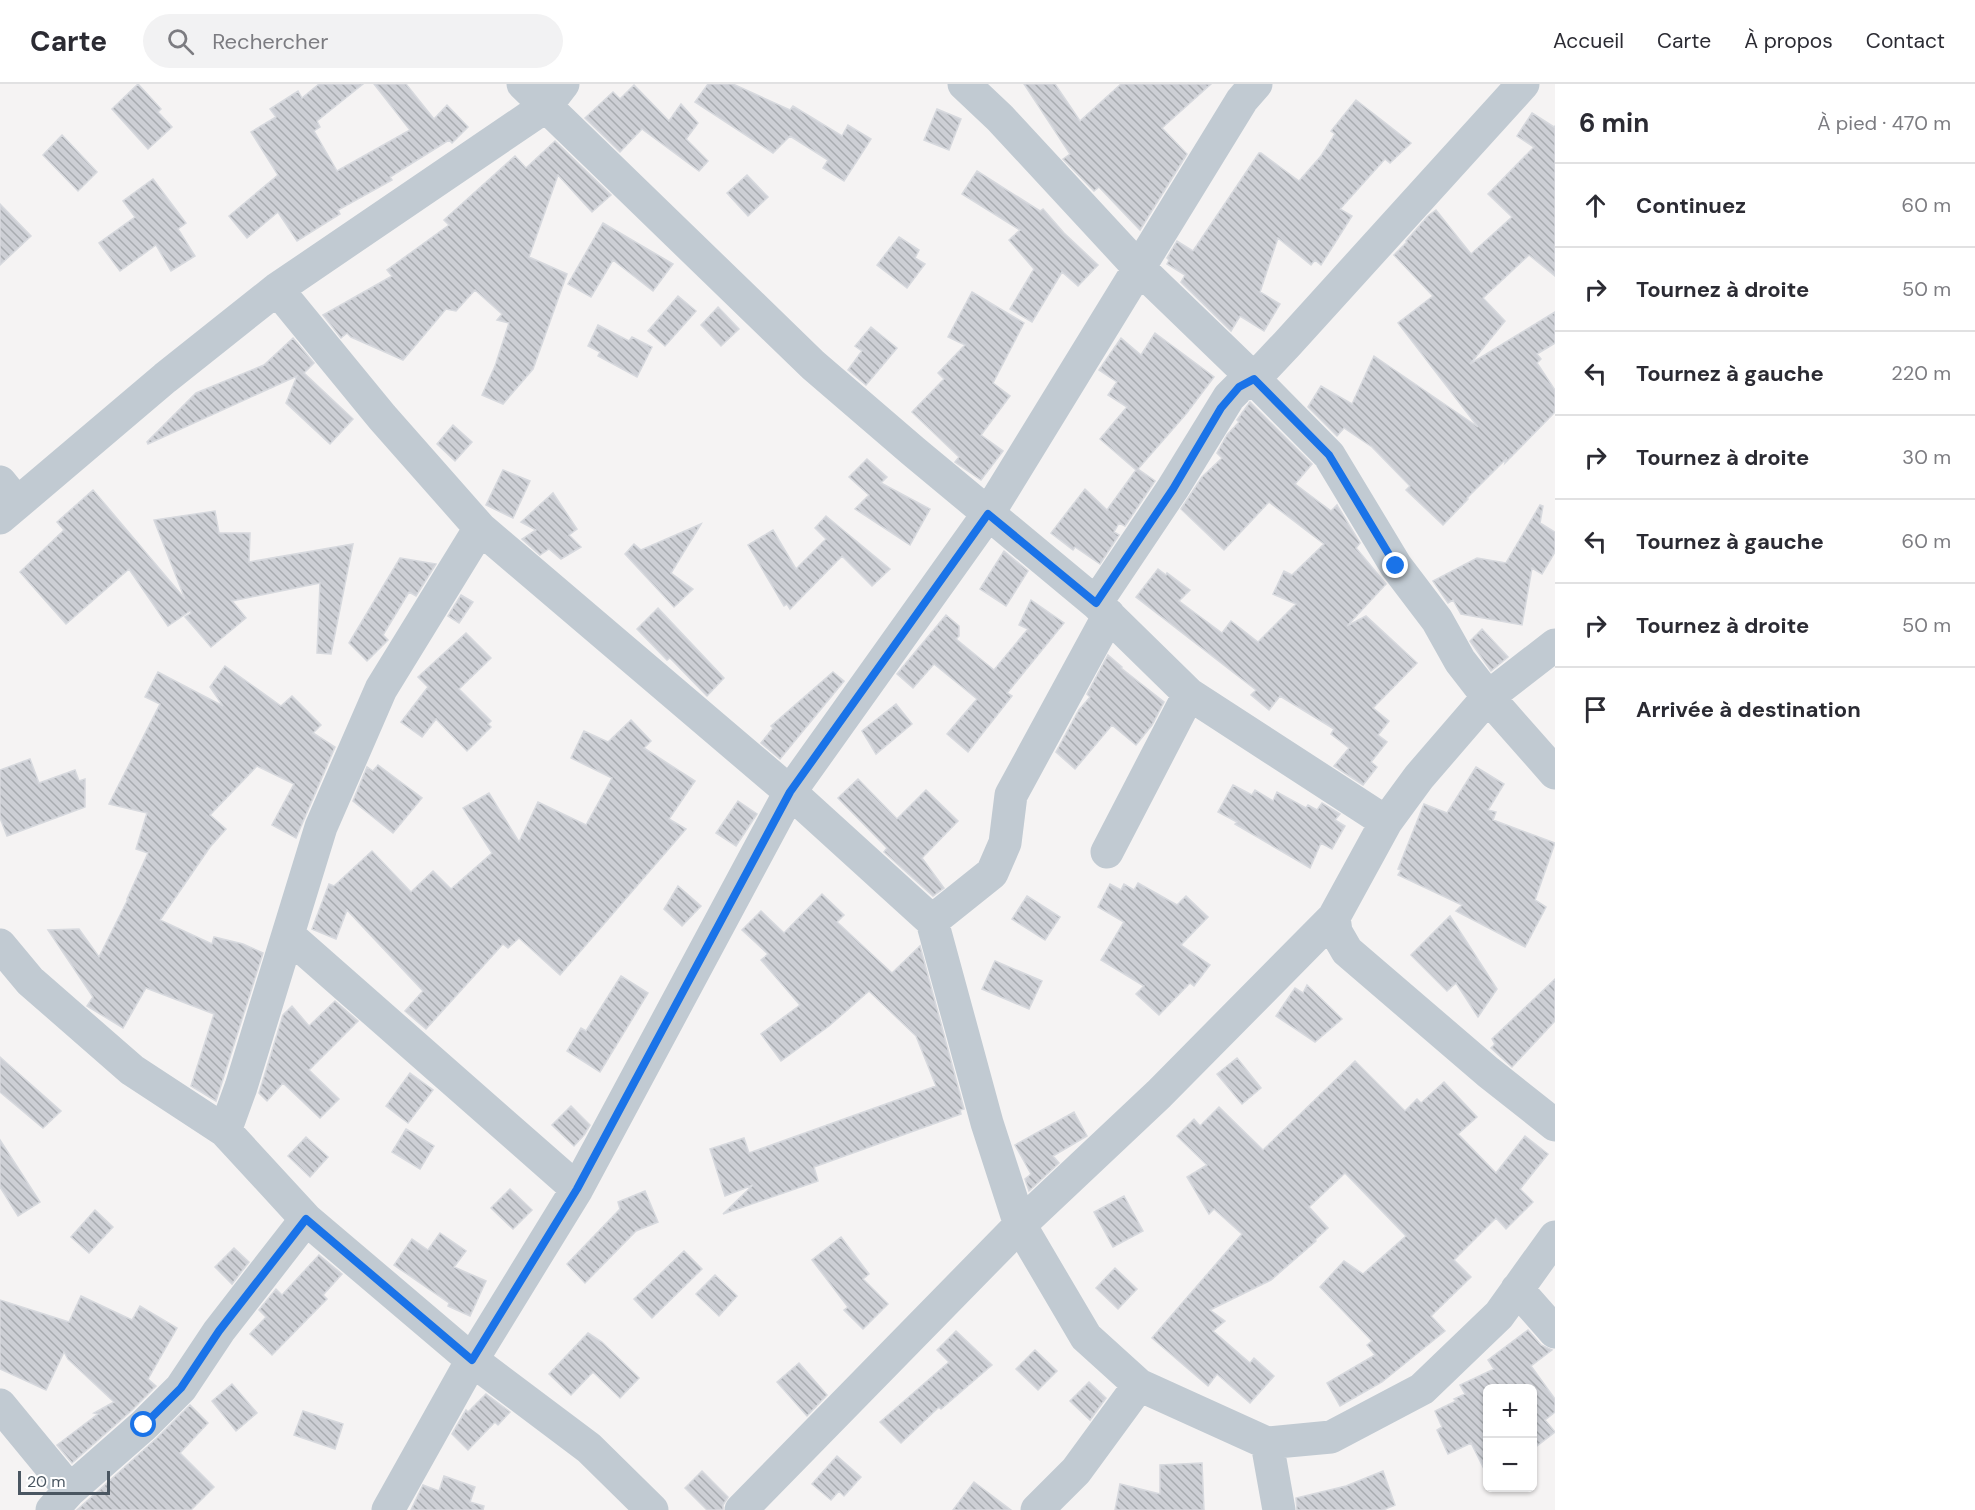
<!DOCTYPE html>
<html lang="fr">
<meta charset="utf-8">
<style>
body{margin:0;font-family:"DM Sans",sans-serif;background:#f2f2f3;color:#2b2b33}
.controls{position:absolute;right:18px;bottom:18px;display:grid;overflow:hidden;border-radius:9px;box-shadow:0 2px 4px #0004}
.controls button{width:54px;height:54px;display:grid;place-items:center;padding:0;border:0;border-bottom:2px solid #e1e1e2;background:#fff;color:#2b2b33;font:30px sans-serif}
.scale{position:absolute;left:18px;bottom:15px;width:92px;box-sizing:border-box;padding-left:6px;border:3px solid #4a5661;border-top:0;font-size:16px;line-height:21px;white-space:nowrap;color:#4a5661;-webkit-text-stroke:4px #fff;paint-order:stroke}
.stop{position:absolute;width:18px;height:18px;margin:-14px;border:4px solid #1a73e8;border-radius:50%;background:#fff}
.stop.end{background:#1a73e8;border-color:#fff;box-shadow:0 2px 6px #0008}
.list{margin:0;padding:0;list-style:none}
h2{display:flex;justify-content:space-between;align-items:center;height:78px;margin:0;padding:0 24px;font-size:26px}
h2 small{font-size:20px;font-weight:400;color:#7c7c81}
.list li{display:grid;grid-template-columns:39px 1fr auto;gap:18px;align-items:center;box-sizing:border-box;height:84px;padding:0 24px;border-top:2px solid #e1e1e2}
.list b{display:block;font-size:22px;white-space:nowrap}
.list em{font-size:20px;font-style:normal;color:#7c7c81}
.icon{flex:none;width:33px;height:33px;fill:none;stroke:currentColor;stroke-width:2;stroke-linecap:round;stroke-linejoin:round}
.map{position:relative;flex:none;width:1555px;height:1426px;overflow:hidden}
header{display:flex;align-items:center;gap:36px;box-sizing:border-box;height:84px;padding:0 30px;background:#fff;border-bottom:2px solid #e1e1e2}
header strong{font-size:28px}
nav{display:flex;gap:33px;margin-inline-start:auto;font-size:21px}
.search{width:420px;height:54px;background:#f2f2f3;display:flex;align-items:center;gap:15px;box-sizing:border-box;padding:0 21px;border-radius:33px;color:#7c7c81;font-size:22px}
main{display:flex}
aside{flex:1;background:#fff}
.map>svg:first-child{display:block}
</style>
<header>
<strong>Carte</strong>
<div class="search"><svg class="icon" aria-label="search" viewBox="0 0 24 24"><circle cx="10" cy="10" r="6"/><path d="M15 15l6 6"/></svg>Rechercher</div>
<nav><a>Accueil</a><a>Carte</a><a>À propos</a><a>Contact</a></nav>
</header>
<main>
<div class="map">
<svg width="1555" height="1426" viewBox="0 0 1555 1426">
<defs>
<pattern id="building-back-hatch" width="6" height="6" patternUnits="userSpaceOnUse" patternTransform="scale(1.5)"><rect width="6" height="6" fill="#cdcfd5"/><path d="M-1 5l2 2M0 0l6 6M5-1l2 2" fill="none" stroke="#a8abb0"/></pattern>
</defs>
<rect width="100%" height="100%" fill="#f5f3f3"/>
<path fill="url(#building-back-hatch)" stroke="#d7d9de" stroke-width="1.5" d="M 138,0 L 161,25 L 158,28 L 172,43 L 148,65 L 112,25 Z
M 319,0 L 363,0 L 317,37 L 320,43 L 314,47 L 337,87 L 410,46 L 374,0 L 406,0 L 434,35 L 447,21 L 468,43 L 452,59 L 449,56 L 390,93 L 392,96 L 338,126 L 340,130 L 297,157 L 278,128 L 247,154 L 229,132 L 278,91 L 251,48 L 276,33 L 270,25 L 298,7 L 302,14 Z
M 708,0 L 733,0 L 790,26 L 793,22 L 842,52 L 848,41 L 871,55 L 844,97 L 823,84 L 828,76 L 790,52 L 773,69 L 695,18 Z
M 1024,0 L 1055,0 L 1080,37 L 1121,0 L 1211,0 L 1162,44 L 1187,70 L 1140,146 L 1099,103 L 1094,107 L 1063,75 L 1070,70 Z
M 634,1 L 669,37 L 681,20 L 698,39 L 686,55 L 708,77 L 699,87 L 642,45 L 620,68 L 585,34 L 613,8 L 620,15 Z
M 1356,16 L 1411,59 L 1390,79 L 1385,75 L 1340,125 L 1352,132 L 1321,181 L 1315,176 L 1311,181 L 1278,154 L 1260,208 L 1280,220 L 1264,247 L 1240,232 L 1231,247 L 1181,198 L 1185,191 L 1167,180 L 1169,176 L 1167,174 L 1177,157 L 1193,167 L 1259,69 L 1261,69 L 1299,97 L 1321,72 L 1335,50 L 1331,47 Z
M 937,25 L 961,35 L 949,66 L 924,56 Z
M 1532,29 L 1554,43 L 1555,42 L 1555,192 L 1529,171 L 1483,214 L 1505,237 L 1470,280 L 1555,228 L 1555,259 L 1537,270 L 1541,275 L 1537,279 L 1555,306 L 1555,328 L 1505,379 L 1506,375 L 1467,414 L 1468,415 L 1443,441 L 1406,406 L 1410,402 L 1372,363 L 1344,344 L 1337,352 L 1308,323 L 1321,302 L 1352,320 L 1374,272 L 1478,343 L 1398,239 L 1433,212 L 1394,171 L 1407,158 L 1406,157 L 1428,132 L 1436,126 L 1471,170 L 1512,133 L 1488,110 L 1534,63 L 1517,52 Z
M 62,51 L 97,88 L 78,107 L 43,71 Z
M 555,57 L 611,111 L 592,128 L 558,91 L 529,173 L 567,190 L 533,285 L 503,320 L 482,311 L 495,282 L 509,239 L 497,236 L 502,230 L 475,206 L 456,227 L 446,225 L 403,276 L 351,253 L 347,249 L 341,254 L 323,231 L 392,192 L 387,186 L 449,141 L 444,136 L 515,72 L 526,84 Z
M 977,87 L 1040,127 L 1043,125 L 1064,149 L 1098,181 L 1078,202 L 1062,188 L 1032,238 L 1010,225 L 1034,185 L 1009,156 L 1020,146 L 962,110 Z
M 747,91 L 768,113 L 748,132 L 727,109 Z
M 153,95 L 186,139 L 178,145 L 195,172 L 171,187 L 156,161 L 120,187 L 99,159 L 135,133 L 123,117 Z
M 0,120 L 31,152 L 0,181 Z
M 603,139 L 673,180 L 653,207 L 613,176 L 591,213 L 568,200 Z
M 899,153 L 919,166 L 915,174 L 925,180 L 907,204 L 877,181 Z
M 972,208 L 1024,239 L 993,299 L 1010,312 L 981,351 L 1003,367 L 981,396 L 955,378 L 959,373 L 912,328 L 944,295 L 938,289 L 965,261 L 948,253 Z
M 678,212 L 696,227 L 665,262 L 648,247 Z
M 718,223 L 739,245 L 721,262 L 701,241 Z
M 598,241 L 629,257 L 632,253 L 652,263 L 637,293 L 598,272 L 600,268 L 588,262 Z
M 871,243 L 897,264 L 866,301 L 848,286 L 862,267 L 855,262 Z
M 1155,249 L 1214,293 L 1186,330 L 1138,385 L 1155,397 L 1125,442 L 1119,439 L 1114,448 L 1119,451 L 1100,480 L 1075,463 L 1073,466 L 1051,449 L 1085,405 L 1107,426 L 1136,386 L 1100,355 L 1127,323 L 1108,311 L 1117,298 L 1099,286 L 1121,254 L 1141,271 Z
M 293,254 L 314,279 L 304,289 L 353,335 L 330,360 L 286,319 L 297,292 L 148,360 L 147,358 L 196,309 L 264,281 Z
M 1250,318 L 1312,380 L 1295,400 L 1331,427 L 1337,421 L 1360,459 L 1356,464 L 1386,500 L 1347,542 L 1366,532 L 1417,579 L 1373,624 L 1389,637 L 1378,651 L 1387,658 L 1371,678 L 1377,683 L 1363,701 L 1334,682 L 1349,664 L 1331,650 L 1334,645 L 1280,612 L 1269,626 L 1251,611 L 1256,606 L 1136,513 L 1158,485 L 1166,491 L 1167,489 L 1190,506 L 1179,517 L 1222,549 L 1231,537 L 1258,558 L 1296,520 L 1273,510 L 1284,487 L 1292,491 L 1324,460 L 1269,418 L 1224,466 L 1181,425 L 1202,393 L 1222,374 L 1217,369 L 1227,351 L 1239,338 L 1237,336 Z
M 453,341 L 472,358 L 455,377 L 437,360 Z
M 867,375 L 887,393 L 881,399 L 930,425 L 910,461 L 855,425 L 869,411 L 849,393 Z
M 503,386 L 530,397 L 513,434 L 486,421 Z
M 93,406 L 185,515 L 154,436 L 215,427 L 219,449 L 250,449 L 249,478 L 353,460 L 331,570 L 317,569 L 320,499 L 232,517 L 246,534 L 211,563 L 185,533 L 191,529 L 190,527 L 168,542 L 129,485 L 66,540 L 20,488 L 64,446 L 57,438 Z
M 553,409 L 577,445 L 569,451 L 581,463 L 561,475 L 549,465 L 540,471 L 522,455 L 536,446 L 521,438 Z
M 1540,421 L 1543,422 L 1540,439 L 1555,448 L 1555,468 L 1542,490 L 1532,484 L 1522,541 L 1461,530 L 1453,516 L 1448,519 L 1433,497 L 1477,474 L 1506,479 Z
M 826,432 L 890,485 L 872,502 L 842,472 L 790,525 L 787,520 L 784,522 L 748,461 L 773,446 L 796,485 L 826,455 L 815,444 Z
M 701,440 L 671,489 L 693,505 L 674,523 L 625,470 L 634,460 L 641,466 Z
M 1004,467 L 1028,487 L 1006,522 L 980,505 Z
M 400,474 L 436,480 L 416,512 L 409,508 L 383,551 L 388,556 L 367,577 L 349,559 Z
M 461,511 L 473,518 L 459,539 L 448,532 Z
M 1031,516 L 1064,539 L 1007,609 L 1012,612 L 968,668 L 947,650 L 977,615 L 934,580 L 913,604 L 897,590 L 946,531 L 959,542 L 959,552 L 956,555 L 994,586 L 1028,545 L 1019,541 Z
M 658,524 L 724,594 L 707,612 L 670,574 L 667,576 L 637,545 Z
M 1482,545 L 1508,573 L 1491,587 L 1470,557 Z
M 466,549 L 491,574 L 459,605 L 491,637 L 488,640 L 491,643 L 467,667 L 436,635 L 422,653 L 401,638 L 428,603 L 418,593 Z
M 1108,571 L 1122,583 L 1121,584 L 1164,618 L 1152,641 L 1136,661 L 1112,641 L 1075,685 L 1056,668 L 1079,626 L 1090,613 L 1087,610 Z
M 225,582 L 281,622 L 292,612 L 321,641 L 313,649 L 335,663 L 296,754 L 272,741 L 294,700 L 257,682 L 210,731 L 226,745 L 210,763 L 160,836 L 212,860 L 214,853 L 243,860 L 263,869 L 216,1017 L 191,1002 L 214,930 L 146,904 L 123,944 L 87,922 L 93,913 L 48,846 L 79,845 L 99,873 L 128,815 L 127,815 L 148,769 L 136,765 L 147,729 L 109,720 L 160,620 L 145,613 L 158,588 L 223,622 L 210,603 Z
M 833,588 L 844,597 L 780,675 L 761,659 L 773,644 L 771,642 Z
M 896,620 L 912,640 L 876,670 L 862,647 Z
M 631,636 L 651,657 L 644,664 L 695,697 L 669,735 L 686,745 L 560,891 L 519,854 L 508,864 L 503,860 L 426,945 L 405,927 L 423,907 L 347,826 L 336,855 L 312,845 L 329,800 L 334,802 L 372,767 L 411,808 L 433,787 L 451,805 L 492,769 L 463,724 L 489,709 L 519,758 L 538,718 L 586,741 L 612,694 L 571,674 L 584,647 L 608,658 Z
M 30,675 L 39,699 L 75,686 L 79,697 L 85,695 L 85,723 L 7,752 L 0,734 L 0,686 Z
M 378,681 L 422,714 L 393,749 L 353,717 L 367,683 L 373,687 Z
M 1476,683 L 1504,700 L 1488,726 L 1496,728 L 1493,736 L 1555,759 L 1535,816 L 1546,823 L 1525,863 L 1456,827 L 1462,821 L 1398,791 L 1401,786 L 1398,785 L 1424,720 L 1447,729 Z
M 858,695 L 897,735 L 926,706 L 958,737 L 922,774 L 944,804 L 933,812 L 884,768 L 887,764 L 838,714 Z
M 1233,701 L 1252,711 L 1255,706 L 1273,717 L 1277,708 L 1306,724 L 1308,721 L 1317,726 L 1322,719 L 1340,730 L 1335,736 L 1345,742 L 1332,765 L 1321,759 L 1310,784 L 1235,740 L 1237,738 L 1218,728 Z
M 738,717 L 757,730 L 736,762 L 716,749 Z
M 1138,799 L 1177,821 L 1186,812 L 1208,833 L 1181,861 L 1210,881 L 1194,902 L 1190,899 L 1159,931 L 1136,910 L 1144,902 L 1101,876 L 1124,838 L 1098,823 L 1110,800 L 1121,806 L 1124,800 L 1134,806 Z
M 678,802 L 701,822 L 682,842 L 664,825 Z
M 822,810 L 844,831 L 837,838 L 892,889 L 920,862 L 964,1025 L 960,1026 L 961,1030 L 814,1083 L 818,1097 L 723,1130 L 753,1101 L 725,1112 L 710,1065 L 744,1054 L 749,1069 L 936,1002 L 916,952 L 869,907 L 829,942 L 781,977 L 761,950 L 800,921 L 761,876 L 768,870 L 742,846 L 761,827 L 784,849 Z
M 1027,812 L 1060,833 L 1045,856 L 1012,835 Z
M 1450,832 L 1497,905 L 1478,933 L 1456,899 L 1447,907 L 1411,871 Z
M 995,877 L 1042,897 L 1029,925 L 982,905 Z
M 621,892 L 648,909 L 600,988 L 567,967 L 581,944 L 586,947 Z
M 1555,895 L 1555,937 L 1512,983 L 1491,964 L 1495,960 L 1492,955 Z
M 1307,901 L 1342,935 L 1315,958 L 1276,932 L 1295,904 L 1303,909 Z
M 335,917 L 358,937 L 309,986 L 339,1015 L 320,1034 L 283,999 L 267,1017 L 259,1009 L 283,931 L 292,922 L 309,942 Z
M 0,973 L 61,1027 L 43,1044 L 0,1008 Z
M 1237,974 L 1261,1004 L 1242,1020 L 1217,990 Z
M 1355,977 L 1405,1027 L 1417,1015 L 1421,1019 L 1444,998 L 1477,1033 L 1458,1050 L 1496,1089 L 1525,1052 L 1548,1070 L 1520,1105 L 1533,1118 L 1506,1145 L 1496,1134 L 1454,1176 L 1471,1193 L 1431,1232 L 1445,1247 L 1382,1298 L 1340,1322 L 1327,1299 L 1375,1271 L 1367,1261 L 1372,1257 L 1320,1203 L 1344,1177 L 1363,1190 L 1406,1152 L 1345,1089 L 1309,1123 L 1328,1144 L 1315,1156 L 1316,1157 L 1271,1196 L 1210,1226 L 1225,1237 L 1213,1247 L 1250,1279 L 1254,1274 L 1274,1292 L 1250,1319 L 1217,1290 L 1208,1302 L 1152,1254 L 1242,1150 L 1214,1125 L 1209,1130 L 1187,1093 L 1207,1081 L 1177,1052 L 1194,1035 L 1200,1042 L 1219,1023 L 1263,1066 Z
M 410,989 L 433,1006 L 408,1039 L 386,1022 Z
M 571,1022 L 590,1041 L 584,1051 L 574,1062 L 552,1041 Z
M 1074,1028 L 1087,1052 L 1053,1072 L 1059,1079 L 1029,1107 L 1025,1095 L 1031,1090 L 1015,1061 Z
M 406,1045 L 434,1062 L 420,1085 L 392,1068 Z
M 306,1053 L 328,1073 L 310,1093 L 288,1072 Z
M 0,1056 L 40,1118 L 18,1132 L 0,1103 Z
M 510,1105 L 532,1126 L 513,1145 L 491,1124 Z
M 645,1107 L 658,1138 L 636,1147 L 585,1199 L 567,1180 L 620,1125 L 618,1118 Z
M 1124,1112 L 1143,1147 L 1113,1163 L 1094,1128 Z
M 95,1126 L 113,1143 L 89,1169 L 71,1153 Z
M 440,1149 L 466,1167 L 454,1183 L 486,1197 L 470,1232 L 448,1222 L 449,1219 L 394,1181 L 412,1155 L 428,1166 Z
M 841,1153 L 869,1190 L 863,1195 L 888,1220 L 863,1245 L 844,1226 L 848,1223 L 812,1176 Z
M 234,1164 L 249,1178 L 232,1200 L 215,1183 Z
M 684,1167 L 702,1185 L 652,1234 L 634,1215 Z
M 319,1171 L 342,1190 L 323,1211 L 327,1215 L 272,1271 L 250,1250 L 266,1233 L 259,1226 L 276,1205 L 282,1211 Z
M 1115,1184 L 1137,1205 L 1118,1225 L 1096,1204 Z
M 715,1191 L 737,1212 L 719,1232 L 696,1210 Z
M 81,1212 L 132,1236 L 140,1222 L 177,1244 L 148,1295 L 156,1302 L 131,1327 L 72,1379 L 57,1361 L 98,1330 L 94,1329 L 114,1318 L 68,1275 L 64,1268 L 46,1306 L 0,1285 L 0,1216 L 69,1238 Z
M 1528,1246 L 1541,1261 L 1552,1266 L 1531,1282 L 1555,1315 L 1555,1328 L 1545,1336 L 1555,1348 L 1533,1365 L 1533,1305 L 1488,1305 L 1488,1393 L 1471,1359 L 1448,1370 L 1437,1346 L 1442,1343 L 1435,1327 L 1456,1317 L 1454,1315 L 1465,1310 L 1460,1301 L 1494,1285 L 1488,1276 Z
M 956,1247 L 992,1281 L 941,1325 L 939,1323 L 901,1359 L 880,1338 L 949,1278 L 937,1266 Z
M 588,1249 L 602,1258 L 639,1294 L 620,1314 L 593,1288 L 571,1311 L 549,1290 Z
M 1035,1266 L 1057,1287 L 1038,1306 L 1016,1285 Z
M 799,1279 L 827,1311 L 807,1332 L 777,1298 Z
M 1089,1298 L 1106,1314 L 1090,1336 L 1070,1317 Z
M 232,1300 L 257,1329 L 236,1347 L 212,1317 Z
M 486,1310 L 510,1328 L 498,1341 L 495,1338 L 468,1366 L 452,1350 L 466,1326 L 468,1328 Z
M 190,1321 L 208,1339 L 180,1369 L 214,1403 L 191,1426 L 77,1426 L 156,1355 Z
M 303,1327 L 343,1340 L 335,1365 L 294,1351 Z
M 837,1372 L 861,1393 L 844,1412 L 839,1407 L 831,1416 L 812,1400 Z
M 1202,1379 L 1204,1426 L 1115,1426 L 1120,1400 L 1160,1410 L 1160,1381 Z
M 702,1387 L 728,1413 L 723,1421 L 723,1426 L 707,1426 L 685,1404 Z
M 1383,1387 L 1395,1421 L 1383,1426 L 1297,1426 L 1296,1414 L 1346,1402 Z
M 444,1392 L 475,1403 L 470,1418 L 484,1422 L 483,1426 L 411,1426 L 423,1401 L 439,1407 Z
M 974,1398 L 1011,1426 L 953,1426 Z"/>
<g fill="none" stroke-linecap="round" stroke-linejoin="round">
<path stroke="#c1cad2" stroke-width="33" d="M 523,0 L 813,281 L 913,367 L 1096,519 L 1189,610 L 1386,738
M 964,0 L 1000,34 L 1138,183 L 1254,295 L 1329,371 L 1396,482 L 1437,536 L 1460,577 L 1488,613 L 1555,689
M 277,205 L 382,333 L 480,444 L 790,708 L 932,837 L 987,1039 L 1020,1141 L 1086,1253 L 1139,1301 L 1267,1359 L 1331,1353 L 1422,1305 L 1499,1231 L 1555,1153
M 0,398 L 17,419
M 0,434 L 165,294 L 277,205 L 546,22 L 563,0
M 1096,519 L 1173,404 L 1229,313 L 1239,303 L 1254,295 L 1287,260 L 1523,0
M 1107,768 L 1189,610
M 1334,833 L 1336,848 L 1347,867 L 1488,988 L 1555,1041
M 932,837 L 992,789 L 1005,759 L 1011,711 L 1109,531
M 288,851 L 577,1105
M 0,861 L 30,897 L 132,986 L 225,1047 L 306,1135 L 472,1276 L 589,1364 L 652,1426
M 225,1047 L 241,1003 L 321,743 L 381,605 L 480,444
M 1517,1205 L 1555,1248
M 0,1321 L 70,1406
M 1267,1359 L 1279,1426
M 52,1426 L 70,1406 L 144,1341 L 181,1304 L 219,1247 L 306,1135
M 388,1426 L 472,1276 L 577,1105 L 790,708 L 988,430 L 1242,16 L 1256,0
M 741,1426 L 1020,1141 L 1159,1010 L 1334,833 L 1386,738 L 1419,693 L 1488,613 L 1555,561
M 1037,1426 L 1076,1387 L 1139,1301"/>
</g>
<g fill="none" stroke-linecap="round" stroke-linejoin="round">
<path stroke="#1a73e8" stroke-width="8" d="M 144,1341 L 181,1304 L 219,1247 L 306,1135 L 472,1276 L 577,1105 L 790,708 L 988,430 L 1096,519 L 1173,405 L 1221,324 L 1239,303 L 1254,295 L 1329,371 L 1396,482"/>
</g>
</svg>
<div class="controls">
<button>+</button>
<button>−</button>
</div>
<div class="scale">20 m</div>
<div class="stop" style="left:144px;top:1341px"></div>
<div class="stop end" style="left:1396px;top:482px"></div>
</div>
<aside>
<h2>6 min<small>À pied · 470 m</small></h2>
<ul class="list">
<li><svg class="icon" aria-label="ahead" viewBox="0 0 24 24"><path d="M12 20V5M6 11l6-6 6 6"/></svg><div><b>Continuez</b></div><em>60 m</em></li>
<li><svg class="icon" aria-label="right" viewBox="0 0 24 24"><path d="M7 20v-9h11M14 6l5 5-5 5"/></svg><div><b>Tournez à droite</b></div><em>50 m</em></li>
<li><svg class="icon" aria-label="left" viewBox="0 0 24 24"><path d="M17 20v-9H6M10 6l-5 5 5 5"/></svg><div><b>Tournez à gauche</b></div><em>220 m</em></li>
<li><svg class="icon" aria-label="right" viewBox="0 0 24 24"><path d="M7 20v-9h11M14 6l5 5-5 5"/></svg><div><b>Tournez à droite</b></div><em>30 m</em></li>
<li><svg class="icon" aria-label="left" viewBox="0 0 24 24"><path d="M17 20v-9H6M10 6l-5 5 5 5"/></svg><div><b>Tournez à gauche</b></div><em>60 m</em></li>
<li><svg class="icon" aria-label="right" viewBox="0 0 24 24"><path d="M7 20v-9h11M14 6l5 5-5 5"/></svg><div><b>Tournez à droite</b></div><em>50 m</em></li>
<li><svg class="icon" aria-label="arrive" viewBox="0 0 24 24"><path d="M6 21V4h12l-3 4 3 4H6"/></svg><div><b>Arrivée à destination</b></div></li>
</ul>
</aside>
</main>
